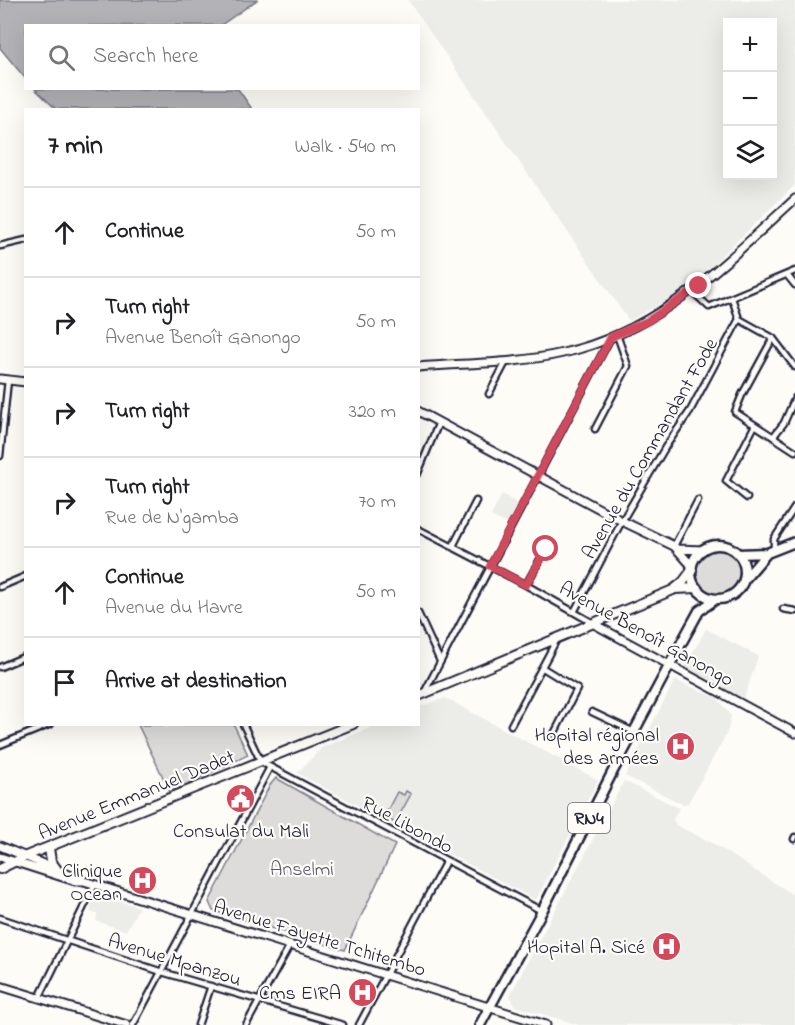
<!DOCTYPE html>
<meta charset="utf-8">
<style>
body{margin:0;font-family:"Indie Flower",sans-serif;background:#f6f6f6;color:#202124}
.controls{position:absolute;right:18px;top:18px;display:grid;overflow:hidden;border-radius:0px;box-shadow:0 6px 24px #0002}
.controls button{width:54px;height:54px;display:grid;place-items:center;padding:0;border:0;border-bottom:2px solid #e0e0e0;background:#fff;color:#202124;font:30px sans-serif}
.stop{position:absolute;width:18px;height:18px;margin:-14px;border:4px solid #d1495b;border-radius:50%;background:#fff}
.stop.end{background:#d1495b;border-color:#fff;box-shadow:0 2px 6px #0008}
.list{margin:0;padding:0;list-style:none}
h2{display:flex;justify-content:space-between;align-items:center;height:78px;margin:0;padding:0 24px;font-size:26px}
h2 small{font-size:20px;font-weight:400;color:#757577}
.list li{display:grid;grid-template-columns:39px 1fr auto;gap:18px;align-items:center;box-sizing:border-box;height:90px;padding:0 24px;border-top:2px solid #e0e0e0}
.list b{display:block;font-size:22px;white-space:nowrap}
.list p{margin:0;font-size:20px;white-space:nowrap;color:#757577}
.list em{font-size:20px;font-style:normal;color:#757577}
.icon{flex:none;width:33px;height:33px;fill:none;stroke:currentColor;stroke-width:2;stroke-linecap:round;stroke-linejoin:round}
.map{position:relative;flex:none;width:795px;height:1025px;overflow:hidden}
.search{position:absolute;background:#fff;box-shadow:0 6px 24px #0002;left:24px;top:24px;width:396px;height:66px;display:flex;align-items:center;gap:15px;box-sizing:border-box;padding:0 21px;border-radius:0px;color:#757577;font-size:22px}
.panel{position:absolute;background:#fff;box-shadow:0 6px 24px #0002;left:24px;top:108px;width:396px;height:618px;border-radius:0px}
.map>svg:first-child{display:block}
</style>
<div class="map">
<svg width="795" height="1025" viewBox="0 0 795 1025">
<rect width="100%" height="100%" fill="#fdfcf7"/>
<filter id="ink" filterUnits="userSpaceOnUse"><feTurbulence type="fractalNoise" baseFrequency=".0167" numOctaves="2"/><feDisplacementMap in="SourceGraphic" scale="12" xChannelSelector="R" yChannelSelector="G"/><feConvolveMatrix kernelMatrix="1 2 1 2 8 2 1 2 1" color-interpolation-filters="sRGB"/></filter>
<g filter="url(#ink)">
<path fill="#ecece9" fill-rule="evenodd" d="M 408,0 L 795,0 L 795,185 L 710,267 L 674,296 L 629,321 ZM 728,22 L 772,22 L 772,176 L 728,176 Z
M 502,494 L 519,505 L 509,525 L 491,516 Z
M 706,629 L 758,656 L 744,698 L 683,670 Z
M 675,680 L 717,698 L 731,716 L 727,733 L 688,803 L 683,804 L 625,776 Z
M 445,698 L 598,780 L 536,900 L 297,773 L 322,748 L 377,725 L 418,724 L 419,707 Z
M 624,781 L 679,808 L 673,819 L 676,825 L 712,843 L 795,896 L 795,1025 L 579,1025 L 515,1006 L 510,995 Z
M 97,894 L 139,907 L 126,931 L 96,921 L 97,914 L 90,912 L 94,896 Z"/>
<path fill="#dddcdb" stroke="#807f8b" stroke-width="1.5" d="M695 571a24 24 0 1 1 48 0a24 24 0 1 1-48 0Z
M 138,725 L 234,725 L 248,755 L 170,792 Z
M 276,778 L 395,845 L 345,950 L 213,911 L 209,902 L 270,785 Z
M 406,791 L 411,794 L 395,823 L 384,817 L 397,792 L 404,795 Z"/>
<path fill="#b2b2b7" stroke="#787885" stroke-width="1.5" d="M 0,0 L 257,0 L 221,25 L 26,26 L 25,78 L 0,48 Z
M 35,89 L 238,89 L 252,109 L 56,109 Z"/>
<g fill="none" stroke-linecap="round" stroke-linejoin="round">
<defs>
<path id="street" d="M 0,246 L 26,240
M 787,275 L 795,285
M 692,291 L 709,307 L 795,271
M 739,319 L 773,338 L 795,367
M 773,338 L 742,395 L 735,412 L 795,451
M 489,394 L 506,362
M 595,429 L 628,366 L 617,335
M 773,437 L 784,423 L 795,398
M 0,456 L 8,380
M 418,473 L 439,422
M 747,498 L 726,481 L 755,425
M 418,529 L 526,585 L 593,623
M 453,546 L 476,501
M 674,546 L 698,500
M 774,550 L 774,539 L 795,507
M 526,585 L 546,549
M 0,587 L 26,576
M 783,609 L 795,611
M 574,612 L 622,521 L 666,446 L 690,411 L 739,319 L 732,298
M 418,613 L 440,661
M 0,667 L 26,656
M 543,668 L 577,689 L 554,734
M 424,693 L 611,337
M 592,712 L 634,732
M 243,724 L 261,762 L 542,911
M 511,725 L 557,639
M 0,745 L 51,724
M 794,839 L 795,837
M 0,918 L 162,972 L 343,1025
M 39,998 L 95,884
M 133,1025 L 270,767
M 198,1025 L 211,986
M 246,1025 L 290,945
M 359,1025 L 446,861"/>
<path id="secondary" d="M 418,367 C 467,363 516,364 563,353 C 659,332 726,262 795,199
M 0,379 L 26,382
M 418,411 L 622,521 L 674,546 L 692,566
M 678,549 L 703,550
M 594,624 L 795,733
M 0,846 L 84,881 L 546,1025
M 0,857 L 75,881 L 84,881
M 0,986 L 127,1025"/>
<path id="primary" d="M 675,589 L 697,588
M 418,696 L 673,590 L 683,582 L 692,570
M 49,848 L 51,861 L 56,868
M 0,869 L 26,856 L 353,724"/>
<path id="highway" d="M691 572a27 27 0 1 1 54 0a27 27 0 1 1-54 0Z
M 738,554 L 767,553 L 795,542
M 744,580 L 767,553
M 480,1025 L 542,911 L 613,771 L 683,640 L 699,611 L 716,599"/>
</defs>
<use href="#street" stroke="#22223b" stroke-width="9"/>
<use href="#secondary" stroke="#22223b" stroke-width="11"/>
<use href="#primary" stroke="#22223b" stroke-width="12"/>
<use href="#highway" stroke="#22223b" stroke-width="13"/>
<use href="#street" stroke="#fdfcf7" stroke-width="4.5"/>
<use href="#secondary" stroke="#fdfcf7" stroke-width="7"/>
<use href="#primary" stroke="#fdfcf7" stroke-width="8"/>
<use href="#highway" stroke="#fdfcf7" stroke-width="8"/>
</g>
</g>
<g fill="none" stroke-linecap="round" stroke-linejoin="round" filter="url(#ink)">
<path stroke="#d1495b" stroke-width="8" d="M 546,549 L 526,585 L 490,566 L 611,337 L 648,321 L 699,286"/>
</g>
<defs>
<symbol id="hospital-disc" viewBox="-11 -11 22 22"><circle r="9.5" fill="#d1495b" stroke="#fdfcf7"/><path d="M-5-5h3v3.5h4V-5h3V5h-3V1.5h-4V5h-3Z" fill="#fff"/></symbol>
<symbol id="civic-disc" viewBox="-11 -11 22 22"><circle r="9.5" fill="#d1495b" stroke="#fdfcf7"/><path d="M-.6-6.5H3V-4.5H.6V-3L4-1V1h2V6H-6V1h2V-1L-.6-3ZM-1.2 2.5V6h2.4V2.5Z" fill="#fff"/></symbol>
</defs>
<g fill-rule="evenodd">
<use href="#hospital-disc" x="664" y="730" width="33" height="33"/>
<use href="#civic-disc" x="224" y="782" width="33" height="33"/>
<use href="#hospital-disc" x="126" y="864" width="33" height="33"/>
<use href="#hospital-disc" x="650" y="930" width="33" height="33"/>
<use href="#hospital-disc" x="346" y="976" width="33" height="33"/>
</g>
<g text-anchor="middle" stroke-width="4.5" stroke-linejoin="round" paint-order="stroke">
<rect fill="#fdfcf7" stroke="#646373" stroke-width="1.5" x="568" y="803" width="42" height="30" rx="4.5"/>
<g font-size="18" font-weight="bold" fill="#22223b">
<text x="589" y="824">RN4</text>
</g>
<g font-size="20" fill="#22223b" stroke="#fdfcf7">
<text transform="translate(649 448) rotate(-60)" y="7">Avenue du Commandant Fode</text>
<text transform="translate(647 633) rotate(29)" y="7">Avenue Benoît Ganongo</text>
<text transform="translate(136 794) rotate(-22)" y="7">Avenue Emmanuel Dadet</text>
<text transform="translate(408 824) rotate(28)" y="7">Rue Libondo</text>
<text transform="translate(320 937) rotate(17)" y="7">Avenue Fayette Tchitembo</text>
<text transform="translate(175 959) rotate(17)" y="7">Avenue Mpanzou</text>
</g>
<g font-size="20" fill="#22223b" stroke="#fdfcf7" text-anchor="end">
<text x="659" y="741">Hopital régional<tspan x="659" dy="23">des armées</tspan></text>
<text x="241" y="837" text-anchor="middle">Consulat du Mali</text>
<text x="122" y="877">Clinique<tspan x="122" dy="23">Ocean</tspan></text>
<text x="645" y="953">Hopital A. Sicé</text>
<text x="341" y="999">Cms EIRA</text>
</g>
<g font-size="20" fill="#5a5a6b" stroke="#fdfcf7">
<text x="302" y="875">Anselmi</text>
</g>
</g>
</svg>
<div class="controls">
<button>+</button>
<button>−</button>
<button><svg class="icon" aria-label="layers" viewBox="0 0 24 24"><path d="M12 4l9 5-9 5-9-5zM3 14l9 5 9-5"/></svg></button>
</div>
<div class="stop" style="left:546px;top:549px"></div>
<div class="stop end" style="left:699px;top:286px"></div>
<div class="search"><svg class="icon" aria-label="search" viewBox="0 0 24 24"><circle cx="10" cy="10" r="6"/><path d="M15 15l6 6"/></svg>Search here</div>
<section class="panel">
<h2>7 min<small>Walk · 540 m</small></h2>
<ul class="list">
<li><svg class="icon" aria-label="ahead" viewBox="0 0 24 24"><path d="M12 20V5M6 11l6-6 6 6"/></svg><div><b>Continue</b></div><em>50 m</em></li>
<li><svg class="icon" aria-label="right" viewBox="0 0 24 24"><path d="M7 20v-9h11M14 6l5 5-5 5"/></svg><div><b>Turn right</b><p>Avenue Benoît Ganongo</p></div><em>50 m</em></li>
<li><svg class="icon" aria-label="right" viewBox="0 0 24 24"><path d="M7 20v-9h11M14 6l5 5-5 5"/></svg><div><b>Turn right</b></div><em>320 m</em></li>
<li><svg class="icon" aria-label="right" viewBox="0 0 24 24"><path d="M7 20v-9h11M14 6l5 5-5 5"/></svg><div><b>Turn right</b><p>Rue de N'gamba</p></div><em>70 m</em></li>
<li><svg class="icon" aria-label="ahead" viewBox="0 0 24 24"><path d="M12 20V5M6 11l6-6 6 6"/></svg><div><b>Continue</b><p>Avenue du Havre</p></div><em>50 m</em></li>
<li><svg class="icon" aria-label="arrive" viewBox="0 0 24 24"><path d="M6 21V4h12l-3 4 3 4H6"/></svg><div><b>Arrive at destination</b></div></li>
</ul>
</section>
</div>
